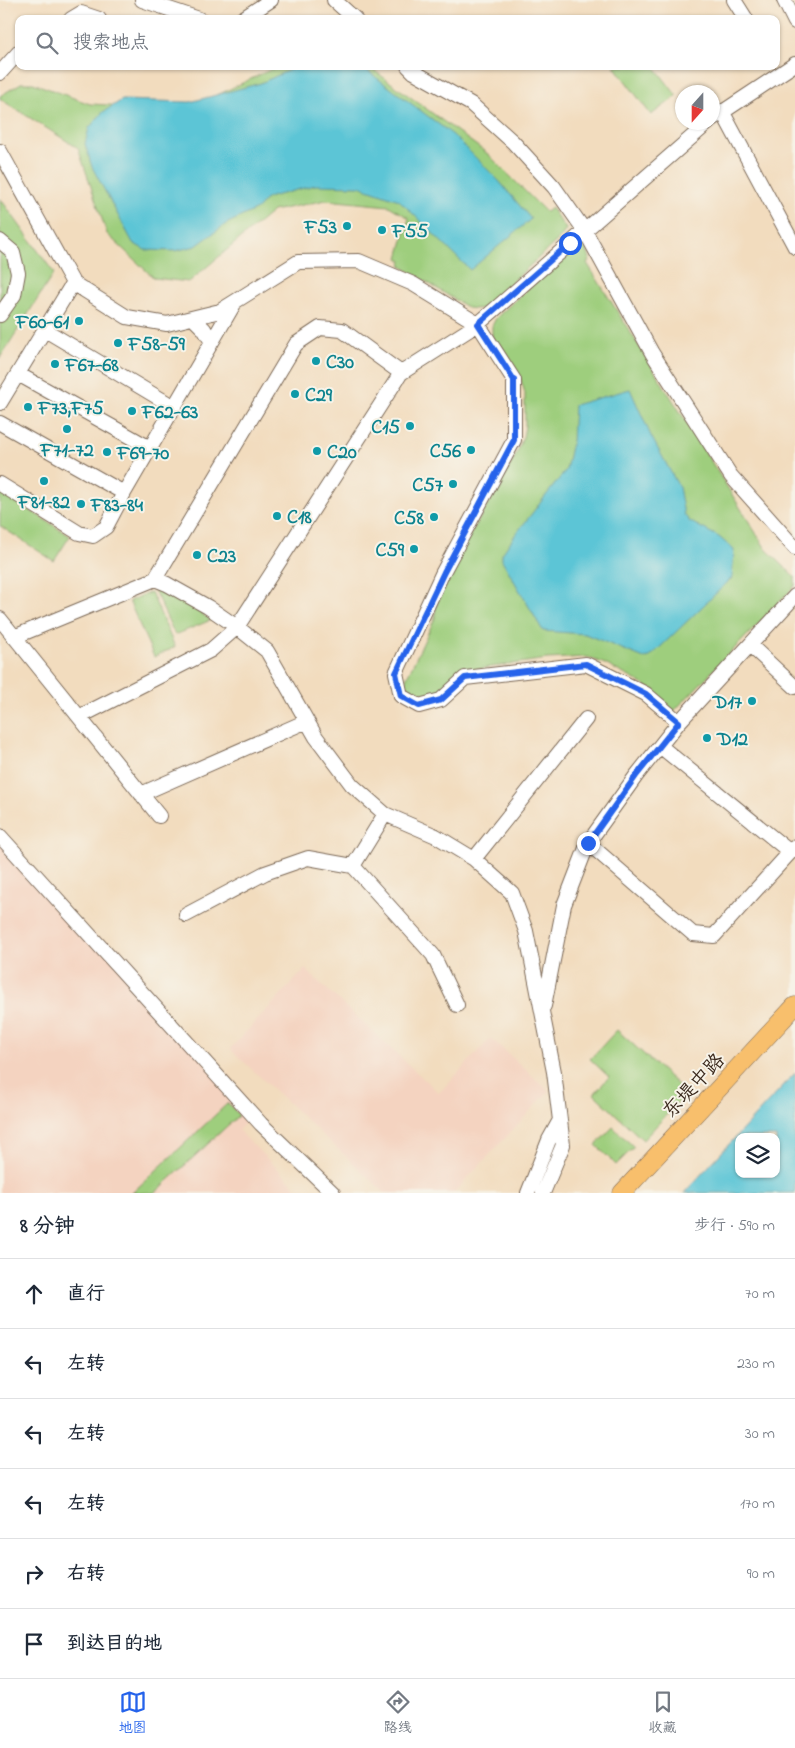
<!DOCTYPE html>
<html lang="zh">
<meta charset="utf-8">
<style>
body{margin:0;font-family:"Indie Flower","LXGW WenKai TC",sans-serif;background:#f2f2f3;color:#1f2937}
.controls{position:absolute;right:15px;bottom:15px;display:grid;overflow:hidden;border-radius:10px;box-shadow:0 1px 4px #0004}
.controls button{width:45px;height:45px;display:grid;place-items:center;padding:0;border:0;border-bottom:1px solid #e0e1e3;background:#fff;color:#1f2937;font:25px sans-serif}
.compass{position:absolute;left:675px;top:85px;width:45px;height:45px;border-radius:50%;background:#fff;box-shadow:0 1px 4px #0004;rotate:201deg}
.stop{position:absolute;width:15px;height:15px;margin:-11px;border:4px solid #2563eb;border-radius:50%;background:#fff}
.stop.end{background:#2563eb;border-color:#fff;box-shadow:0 1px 5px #0008}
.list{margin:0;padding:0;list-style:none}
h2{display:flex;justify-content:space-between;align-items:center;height:65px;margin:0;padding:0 20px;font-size:21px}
h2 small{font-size:16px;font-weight:400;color:#747a83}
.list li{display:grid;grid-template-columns:32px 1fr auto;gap:15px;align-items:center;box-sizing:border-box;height:70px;padding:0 20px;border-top:1px solid #e0e1e3}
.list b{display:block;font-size:19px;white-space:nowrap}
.list em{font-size:16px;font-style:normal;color:#747a83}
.icon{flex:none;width:28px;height:28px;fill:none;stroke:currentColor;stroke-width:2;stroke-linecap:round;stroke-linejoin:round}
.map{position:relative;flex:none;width:795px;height:1193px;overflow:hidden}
.search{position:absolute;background:#fff;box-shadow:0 1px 4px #0004;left:15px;right:15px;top:15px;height:55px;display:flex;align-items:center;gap:12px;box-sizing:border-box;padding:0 18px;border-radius:10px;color:#747a83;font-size:19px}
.sheet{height:485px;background:#fff}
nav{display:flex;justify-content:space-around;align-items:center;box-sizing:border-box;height:70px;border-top:1px solid #e0e1e3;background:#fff;font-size:14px;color:#747a83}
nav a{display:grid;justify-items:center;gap:2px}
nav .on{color:#2563eb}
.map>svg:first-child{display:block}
</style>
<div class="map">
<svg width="795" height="1193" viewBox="0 0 795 1193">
<rect width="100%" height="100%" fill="#f7f3e8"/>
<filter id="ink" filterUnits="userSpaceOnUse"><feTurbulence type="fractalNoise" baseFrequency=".02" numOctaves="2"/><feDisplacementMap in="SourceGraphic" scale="10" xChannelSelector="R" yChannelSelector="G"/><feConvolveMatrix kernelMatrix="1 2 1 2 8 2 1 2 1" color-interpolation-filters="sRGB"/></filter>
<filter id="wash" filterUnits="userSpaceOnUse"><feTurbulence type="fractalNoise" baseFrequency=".0096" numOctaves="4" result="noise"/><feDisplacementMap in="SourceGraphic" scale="20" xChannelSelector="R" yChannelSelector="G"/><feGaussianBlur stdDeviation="1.12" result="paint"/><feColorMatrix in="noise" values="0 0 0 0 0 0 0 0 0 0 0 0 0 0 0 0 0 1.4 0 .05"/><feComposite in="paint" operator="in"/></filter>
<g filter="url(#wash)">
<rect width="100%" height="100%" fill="#f2dcbe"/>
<path fill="#f4d3c0" d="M 0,836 L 253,1115 L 238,1130 L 302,1193 L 0,1193 Z
M 305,969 L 439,1093 L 491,1038 L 549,1091 L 454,1193 L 385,1193 L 230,1049 Z"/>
<path fill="#9ece7d" stroke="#6c7c4e" d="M 278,66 L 368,66 L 488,154 L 546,212 L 551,208 L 566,229 L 561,237 L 484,308 L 475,309 L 468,308 L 401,266 L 402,261 L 398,258 L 409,218 L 389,206 L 326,200 L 273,211 L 189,282 L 154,278 L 107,234 L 78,148 L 0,99 L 0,96 L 21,83 L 33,83 L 90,104 L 188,109 Z
M 614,66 L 654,66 L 677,96 L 651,115 Z
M 0,198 L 54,273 L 0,358 Z
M 576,244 L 581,244 L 587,250 L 590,259 L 587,263 L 766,549 L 795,577 L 795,586 L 674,711 L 643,684 L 605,664 L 587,657 L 547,659 L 457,672 C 442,690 437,701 411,695 L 406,688 L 405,681 L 435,618 L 436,605 L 446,582 L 461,551 L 516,455 L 523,437 L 525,426 L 525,393 L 521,380 L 492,337 L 492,326 L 496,318 Z
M 0,491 L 70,536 L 54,561 L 0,526 Z
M 163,587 L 211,620 L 175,635 L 154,590 Z
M 151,592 L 175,647 L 154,657 L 129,601 Z
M 617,1030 L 687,1093 L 643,1140 L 594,1094 L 609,1077 L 590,1059 Z
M 228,1103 L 239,1115 L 155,1193 L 132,1193 Z
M 613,1127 L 634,1147 L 616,1165 L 596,1145 Z"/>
<path fill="#5bc5d6" stroke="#4b787a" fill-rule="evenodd" d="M 298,66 L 361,66 L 453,135 L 499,181 L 531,219 L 470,270 L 399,200 L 359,186 L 315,185 L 267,198 L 257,209 L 226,224 L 196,246 L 175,251 L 145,250 L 133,243 L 92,167 L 85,144 L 89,128 L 103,112 L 122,100 L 190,102 L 261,83 Z
M 630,389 L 651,436 L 679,487 L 684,514 L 689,521 L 719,537 L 734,550 L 732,578 L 650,657 L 644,658 L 585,634 L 543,631 L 502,560 L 502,554 L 515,535 L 566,470 L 572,442 L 574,405 Z
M 795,1073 L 795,1193 L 684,1193 ZM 739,1137 L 776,1137 L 776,1174 L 739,1174 Z"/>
</g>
<g filter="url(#ink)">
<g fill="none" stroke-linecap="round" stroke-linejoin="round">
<defs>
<path id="minor" d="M 142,0 L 199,19
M 334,0 L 355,19
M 734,0 L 746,19
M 784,0 L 795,22
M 71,19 L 81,13 L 99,19
M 242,19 L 271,0
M 408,66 L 414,72 L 471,104 L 513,142 L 554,187 L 585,231 L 652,353 L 731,476 L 795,548
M 0,73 L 19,52
M 722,111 L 795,247
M 715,117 L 795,64
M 0,151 L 73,283 L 127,317 L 167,324 L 220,311 L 298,262 L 359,261 L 413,284 L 478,324 L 514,380 L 514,440 L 443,572 L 396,673 L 401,696 L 419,706 L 441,700 L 465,678 L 586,664 L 646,694 L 679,722
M 0,241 L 13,252 L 18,273 L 14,295 L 0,315
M 193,318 L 204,329 L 212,342
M 45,330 L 174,407
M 18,374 L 150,448
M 0,403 L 73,283
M 0,423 L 124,493 L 234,304
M 0,484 L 79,533 L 93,536 L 106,527 L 124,493
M 155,579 L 296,344 L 320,328 L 342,330 L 401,373
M 0,619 L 159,816
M 14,637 L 155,579 L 167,584 L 208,607 L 237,627 L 267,651 L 316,737 L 352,785 L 385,814 L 436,836 L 474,859 L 512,893 L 526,931 L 554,1072 L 563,1145 L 543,1193
M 750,645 L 795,687
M 79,717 L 211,650 L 237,627 L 401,373 L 478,324 L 709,122
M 660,746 L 790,852
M 141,794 L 307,721
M 0,836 L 261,1124 L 333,1193
M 588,843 L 693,934 L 714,936 L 795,847
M 474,859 L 586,719
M 353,866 L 385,814
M 186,915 L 265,873 L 308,858 L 353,866 L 433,955 L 457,1005
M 544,1006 L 564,905 L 588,843 L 636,776 L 679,722 L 795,596
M 528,1193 L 549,1140 L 559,1122"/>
<path id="major" d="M 622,1193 L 795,1006"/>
</defs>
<use href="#minor" stroke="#7b6856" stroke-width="16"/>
<use href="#major" stroke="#7b6856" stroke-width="19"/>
<use href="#minor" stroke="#fff" stroke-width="14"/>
<use href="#major" stroke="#f8bf6c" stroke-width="18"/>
</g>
</g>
<g fill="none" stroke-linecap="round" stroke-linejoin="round" filter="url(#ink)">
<path stroke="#2563eb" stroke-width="6" d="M 570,243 L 478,324 L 514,380 L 514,440 L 444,572 L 396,673 L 401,696 L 419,706 L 441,700 L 465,678 L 586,664 L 646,694 L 679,722 L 636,776 L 588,843"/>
</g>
<g fill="#0f9aa8" stroke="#f7f3e8" stroke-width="2">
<circle cx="347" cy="226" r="5"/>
<circle cx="382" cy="230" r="5"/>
<circle cx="79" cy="321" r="5"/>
<circle cx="118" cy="343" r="5"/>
<circle cx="316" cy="361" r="5"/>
<circle cx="55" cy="364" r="5"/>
<circle cx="295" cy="394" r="5"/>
<circle cx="28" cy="407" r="5"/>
<circle cx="132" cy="411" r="5"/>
<circle cx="410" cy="426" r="5"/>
<circle cx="67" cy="429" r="5"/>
<circle cx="471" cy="450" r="5"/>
<circle cx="317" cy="451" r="5"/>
<circle cx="107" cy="452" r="5"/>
<circle cx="44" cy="481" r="5"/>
<circle cx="453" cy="484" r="5"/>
<circle cx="81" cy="504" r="5"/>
<circle cx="277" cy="516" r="5"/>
<circle cx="434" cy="517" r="5"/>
<circle cx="414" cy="549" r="5"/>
<circle cx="197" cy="555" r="5"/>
<circle cx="752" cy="701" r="5"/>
<circle cx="707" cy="738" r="5"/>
</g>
<g text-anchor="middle" stroke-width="4" stroke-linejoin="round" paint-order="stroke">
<g font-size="20" font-weight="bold" fill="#0d838f" stroke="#f7f3e8" text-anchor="start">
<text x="337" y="233" text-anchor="end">F53</text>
<text x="392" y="237">F55</text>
<text x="69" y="328" text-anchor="end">F60-61</text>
<text x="128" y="350">F58-59</text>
<text x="326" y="368">C30</text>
<text x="65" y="371">F67-68</text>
<text x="305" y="401">C29</text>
<text x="38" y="414">F73,F75</text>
<text x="142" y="418">F62-63</text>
<text x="400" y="433" text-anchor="end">C15</text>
<text x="67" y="456" text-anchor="middle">F71-72</text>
<text x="461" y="457" text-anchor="end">C56</text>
<text x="327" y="458">C20</text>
<text x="117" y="459">F69-70</text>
<text x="443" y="491" text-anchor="end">C57</text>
<text x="44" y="508" text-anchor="middle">F81-82</text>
<text x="91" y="511">F83-84</text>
<text x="287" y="523">C18</text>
<text x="424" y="524" text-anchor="end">C58</text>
<text x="404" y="556" text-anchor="end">C59</text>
<text x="207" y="562">C23</text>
<text x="742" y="708" text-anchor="end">D17</text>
<text x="717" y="745">D12</text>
</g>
<g font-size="20" fill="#3b2a1e" stroke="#f7f3e8">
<text transform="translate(693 1085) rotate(-47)" y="7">东堤中路</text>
</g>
</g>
</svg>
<div class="controls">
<button><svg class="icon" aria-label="layers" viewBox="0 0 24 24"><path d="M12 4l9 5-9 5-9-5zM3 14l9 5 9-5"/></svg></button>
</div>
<svg class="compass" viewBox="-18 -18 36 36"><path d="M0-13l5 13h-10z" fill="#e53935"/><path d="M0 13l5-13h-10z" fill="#747a83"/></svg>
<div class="stop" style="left:570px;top:243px"></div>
<div class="stop end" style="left:588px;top:843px"></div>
<div class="search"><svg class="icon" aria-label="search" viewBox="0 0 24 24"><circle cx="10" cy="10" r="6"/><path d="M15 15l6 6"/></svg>搜索地点</div>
</div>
<section class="sheet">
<h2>8 分钟<small>步行 · 590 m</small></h2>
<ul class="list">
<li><svg class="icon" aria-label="ahead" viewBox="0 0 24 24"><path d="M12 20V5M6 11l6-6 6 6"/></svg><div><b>直行</b></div><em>70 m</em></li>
<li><svg class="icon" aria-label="left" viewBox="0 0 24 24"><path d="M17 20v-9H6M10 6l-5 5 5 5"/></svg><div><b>左转</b></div><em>230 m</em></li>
<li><svg class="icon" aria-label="left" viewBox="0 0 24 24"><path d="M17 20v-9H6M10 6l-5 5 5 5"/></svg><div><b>左转</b></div><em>30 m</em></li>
<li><svg class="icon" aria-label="left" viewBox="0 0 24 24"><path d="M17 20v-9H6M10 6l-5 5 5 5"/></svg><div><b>左转</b></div><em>170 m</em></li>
<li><svg class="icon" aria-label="right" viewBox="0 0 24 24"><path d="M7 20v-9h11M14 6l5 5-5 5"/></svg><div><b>右转</b></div><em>90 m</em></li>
<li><svg class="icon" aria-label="arrive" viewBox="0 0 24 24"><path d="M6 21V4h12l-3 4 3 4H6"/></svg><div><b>到达目的地</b></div></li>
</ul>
</section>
<nav>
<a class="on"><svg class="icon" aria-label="map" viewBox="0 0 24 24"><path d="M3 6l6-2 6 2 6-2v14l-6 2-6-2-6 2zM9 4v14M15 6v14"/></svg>地图</a>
<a><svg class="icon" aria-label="directions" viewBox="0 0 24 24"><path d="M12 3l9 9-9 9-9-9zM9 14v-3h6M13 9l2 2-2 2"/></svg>路线</a>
<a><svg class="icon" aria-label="saved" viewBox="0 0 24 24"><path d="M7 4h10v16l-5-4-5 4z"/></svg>收藏</a>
</nav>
